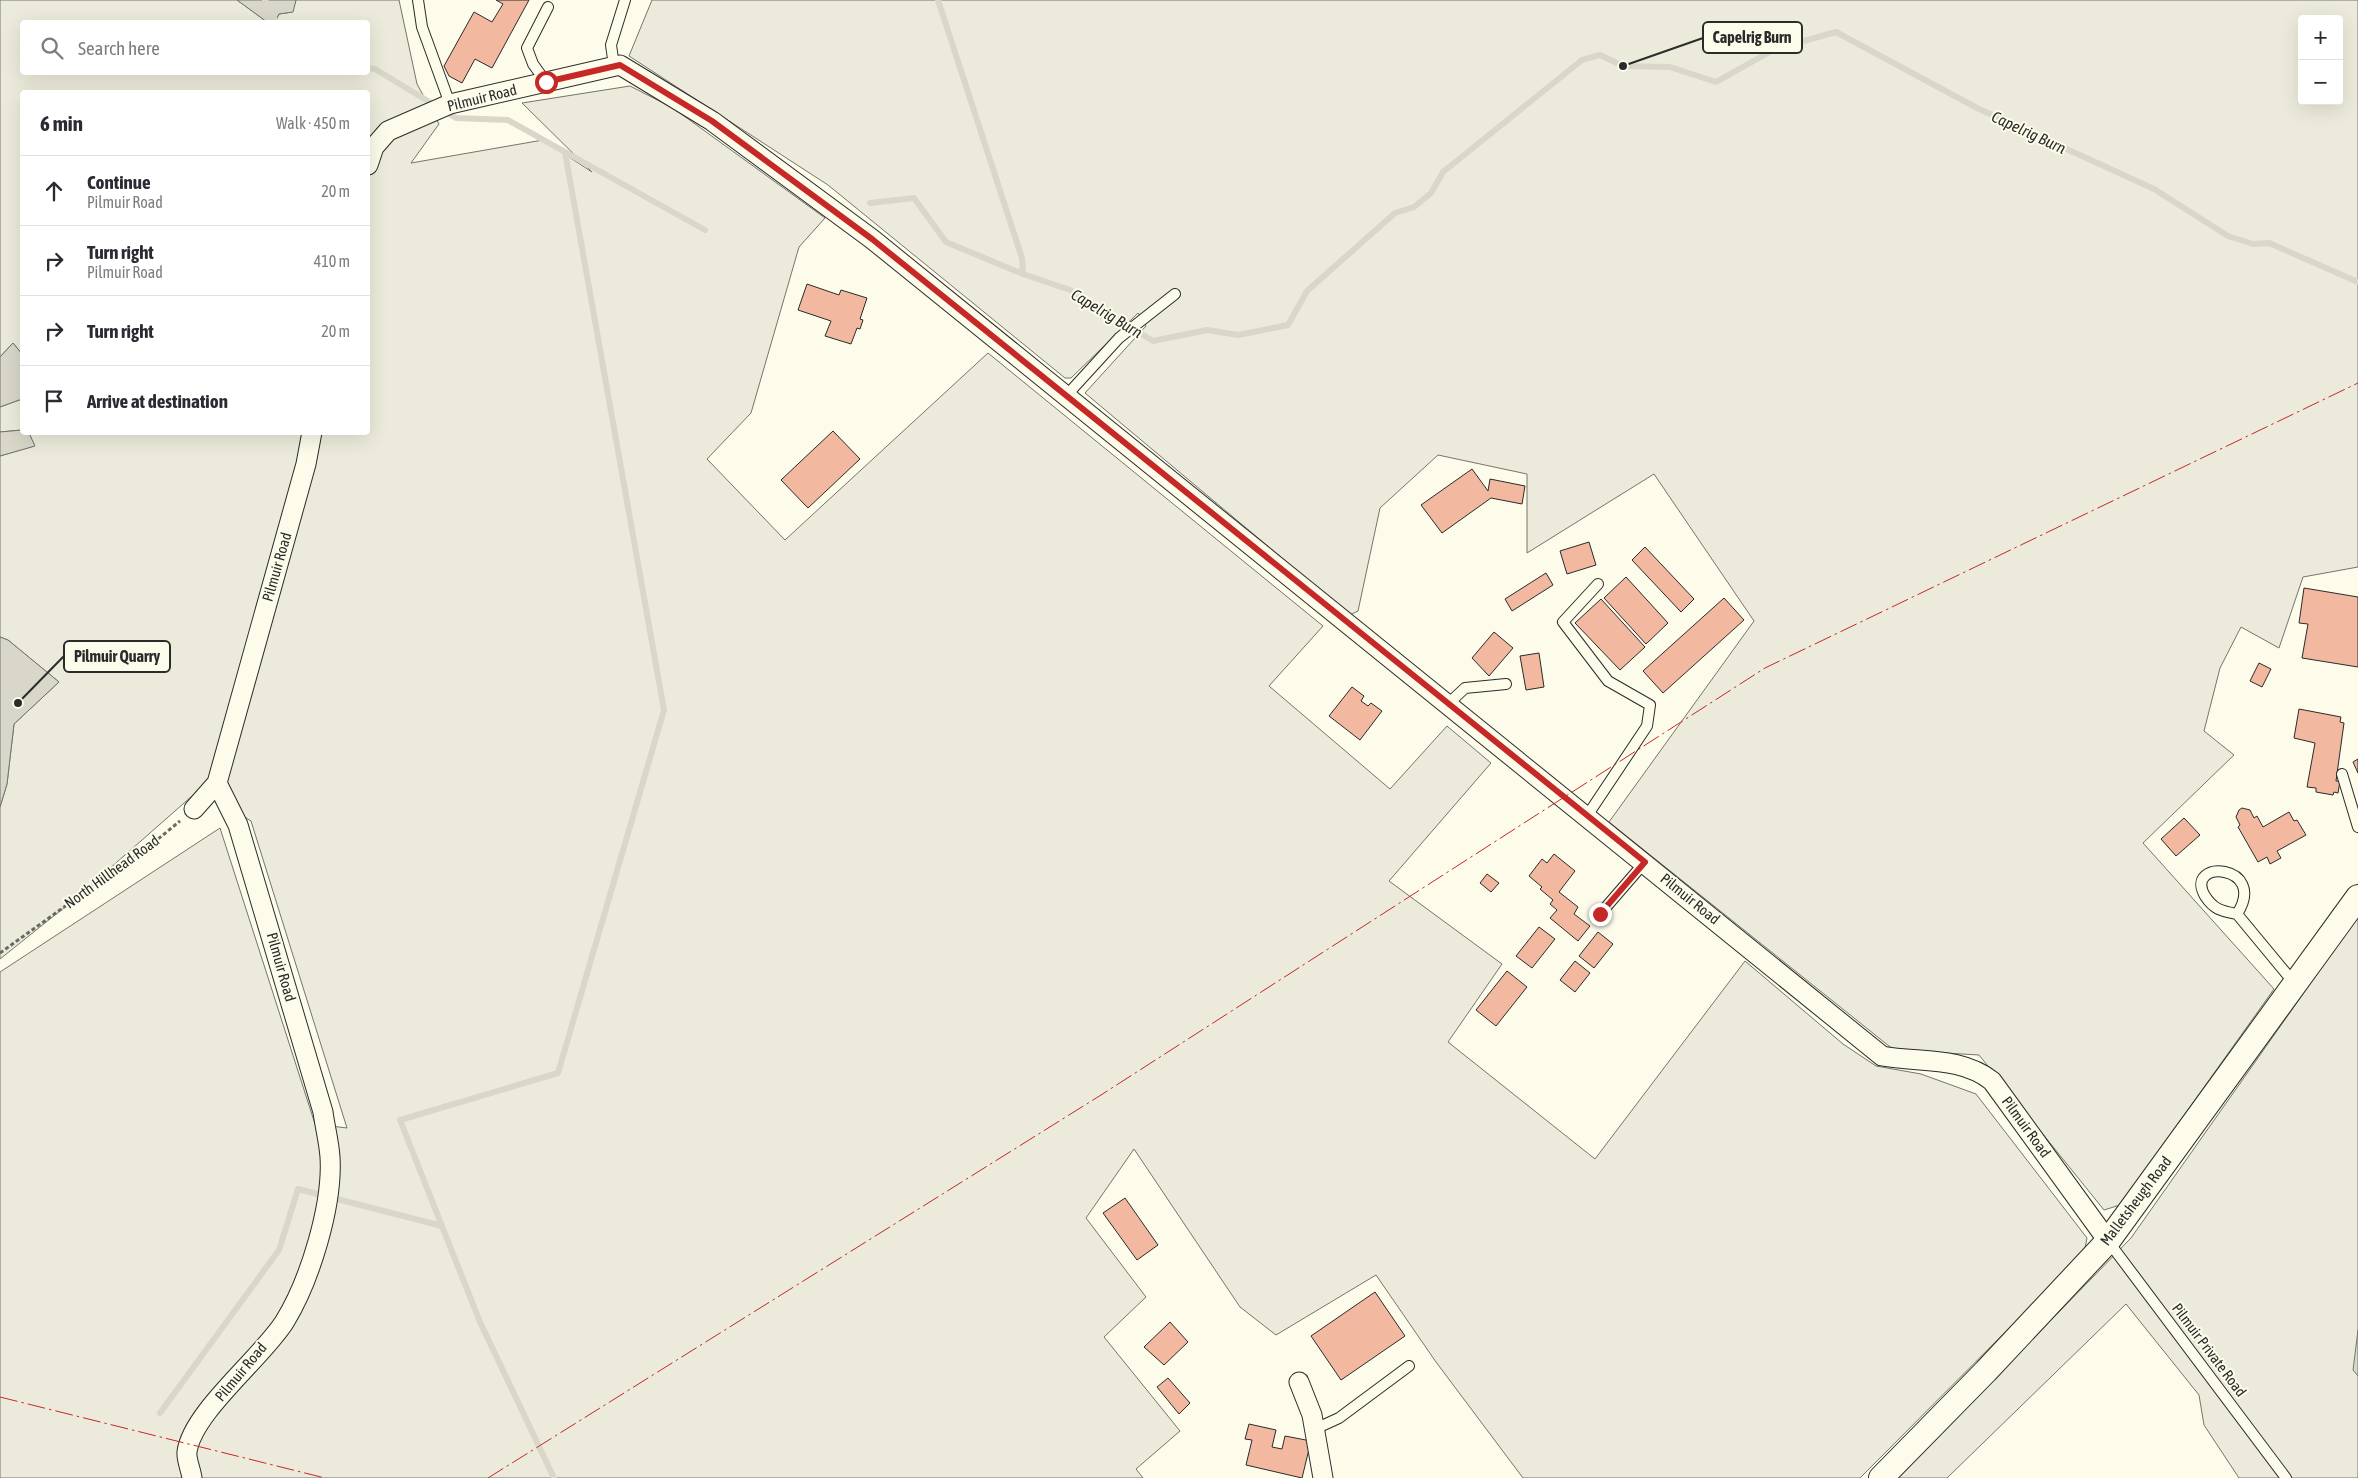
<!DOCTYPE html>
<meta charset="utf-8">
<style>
body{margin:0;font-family:"Asap Condensed",sans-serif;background:#f2f2f3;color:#2b2b33}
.controls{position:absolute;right:15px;top:15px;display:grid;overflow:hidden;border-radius:5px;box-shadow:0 5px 20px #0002}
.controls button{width:45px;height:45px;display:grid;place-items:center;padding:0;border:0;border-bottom:1px solid #e1e1e2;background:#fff;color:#2b2b33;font:25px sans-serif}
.stop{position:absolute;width:15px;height:15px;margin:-11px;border:4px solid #c62828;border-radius:50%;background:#fff}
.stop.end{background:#c62828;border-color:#fff;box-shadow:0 1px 5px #0008}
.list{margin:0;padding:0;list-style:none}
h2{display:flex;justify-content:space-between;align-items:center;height:65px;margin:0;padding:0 20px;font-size:21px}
h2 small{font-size:16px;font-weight:400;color:#7c7c81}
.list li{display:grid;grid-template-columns:32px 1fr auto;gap:15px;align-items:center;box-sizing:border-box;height:70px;padding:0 20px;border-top:1px solid #e1e1e2}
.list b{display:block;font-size:19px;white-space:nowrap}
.list p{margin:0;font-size:16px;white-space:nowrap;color:#7c7c81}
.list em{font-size:16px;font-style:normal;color:#7c7c81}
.icon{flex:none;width:28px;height:28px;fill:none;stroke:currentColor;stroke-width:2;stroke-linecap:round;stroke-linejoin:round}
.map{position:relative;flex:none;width:2358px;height:1478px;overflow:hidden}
.search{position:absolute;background:#fff;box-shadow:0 5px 20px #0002;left:20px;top:20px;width:350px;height:55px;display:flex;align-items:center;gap:12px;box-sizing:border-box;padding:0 18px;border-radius:5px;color:#7c7c81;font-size:19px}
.panel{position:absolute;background:#fff;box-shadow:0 5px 20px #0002;left:20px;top:90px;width:350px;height:345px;border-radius:5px}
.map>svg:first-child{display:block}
</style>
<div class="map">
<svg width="2358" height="1478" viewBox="0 0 2358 1478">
<rect width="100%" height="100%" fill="#fdfbea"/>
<path fill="#ecebdb" stroke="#74746e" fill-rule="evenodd" d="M 0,0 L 237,0 L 267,22 L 22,22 L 22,72 L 368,72 L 368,22 L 275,22 L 279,14 L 292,12 L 296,0 L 399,0 L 417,84 L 439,124 L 411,163 L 543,140 L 592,172 L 522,103 L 630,86 L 673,108 L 825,218 L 799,247 L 751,413 L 707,459 L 785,540 L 988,353 L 1323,626 L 1269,686 L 1390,789 L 1447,726 L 1491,763 L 1389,881 L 1502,964 L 1448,1042 L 1595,1159 L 1745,961 L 1843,1044 L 1876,1066 L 1921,1074 L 1976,1094 L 2087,1238 L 2084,1253 L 1860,1478 L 1523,1478 L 1436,1362 L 1376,1275 L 1276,1335 L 1240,1307 L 1134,1149 L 1086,1218 L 1146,1297 L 1104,1337 L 1180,1431 L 1136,1469 L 1143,1478 L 0,1478 L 0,972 L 220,828 L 315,1124 L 347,1128 L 251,821 L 200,789 L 75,899 L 0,959 L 0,807 L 7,784 L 14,724 L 59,682 L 8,640 L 0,637 L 0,456 L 34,446 L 29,433 L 368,432 L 368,92 L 22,92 L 22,354 L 13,343 L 0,357 Z
M 652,0 L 2358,0 L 2358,567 L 2303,577 L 2279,648 L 2241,627 L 2220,668 L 2204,731 L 2234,755 L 2143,843 L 2274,989 L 2120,1205 L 2104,1210 L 1979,1055 L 1894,1050 L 1609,822 L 1754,621 L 1654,474 L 1527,553 L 1527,474 L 1438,455 L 1380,508 L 1358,611 L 1350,615 L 1085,393 L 1146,326 L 1138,313 L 1071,378 L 1065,378 L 828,185 L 629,56 ZM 2302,19 L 2339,19 L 2339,101 L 2302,101 Z
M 22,399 L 22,430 L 0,432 L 0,407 Z
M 2358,916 L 2358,1478 L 2239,1478 L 2204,1425 L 2199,1395 L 2126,1304 L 1947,1478 L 1897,1478 L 2131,1238 Z"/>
<path fill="#d8d7c9" stroke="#74746e" d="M 237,0 L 296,0 L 293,12 L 279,14 L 275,22 L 267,22 Z
M 13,343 L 22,354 L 22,399 L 0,407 L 0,357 Z
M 22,430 L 22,432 L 29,433 L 35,446 L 0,456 L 0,432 Z
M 0,637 L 8,640 L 59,682 L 14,724 L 7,784 L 0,807 Z
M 2358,1330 L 2358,1376 L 2353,1370 Z"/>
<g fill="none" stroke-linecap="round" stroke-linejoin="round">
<path stroke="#d8d7c9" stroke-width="6" d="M 265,0 L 276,22
M 938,0 L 1022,258 L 1023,274
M 368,68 L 375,69 L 456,118 L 508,120 L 705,230
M 870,203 L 914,198 L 946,242 L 1023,274 L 1070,290 L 1153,341 L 1207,330 L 1238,335 L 1288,325 L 1307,291 L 1395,213 L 1414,207 L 1431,193 L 1443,172 L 1582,60 L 1600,55 L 1623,66 L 1670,67 L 1716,82 L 1775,49 L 1836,32 L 1977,108 L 2154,189 L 2228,236 L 2253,244 L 2269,243 L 2358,282
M 160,1413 L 279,1250 L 298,1189 L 442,1226
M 554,1478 L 480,1322 L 400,1120 L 558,1073 L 664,710 L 565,152"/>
</g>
<path fill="#f2b8a0" stroke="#2b2b2b" d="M 496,0 L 529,0 L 492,68 L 475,59 L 462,83 L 449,76 L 444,66 L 474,12 L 492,22 L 503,4 Z
M 807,284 L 839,295 L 841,290 L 867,298 L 860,319 L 863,320 L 860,329 L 857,328 L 851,344 L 825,336 L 831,321 L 798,310 Z
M 833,431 L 860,459 L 808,508 L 781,480 Z
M 1472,469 L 1488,491 L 1490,479 L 1525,486 L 1522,504 L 1491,498 L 1442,533 L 1421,505 Z
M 1589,542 L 1596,565 L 1567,574 L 1560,551 Z
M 1645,547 L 1694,599 L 1681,612 L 1632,560 Z
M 1546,573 L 1553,585 L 1512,611 L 1505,599 Z
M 1626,577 L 1668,623 L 1646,644 L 1604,598 Z
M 2304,588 L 2358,597 L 2358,667 L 2302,658 L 2308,624 L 2299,623 Z
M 1724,598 L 1744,620 L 1663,693 L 1643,671 Z
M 1601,599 L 1645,647 L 1620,670 L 1575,623 Z
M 1494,632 L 1513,648 L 1489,676 L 1472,658 Z
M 1539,653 L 1544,687 L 1526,690 L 1520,656 Z
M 2259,663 L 2271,669 L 2262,687 L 2250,681 Z
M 1352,687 L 1364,696 L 1361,701 L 1368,706 L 1371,703 L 1382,711 L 1360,740 L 1329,716 Z
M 2299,709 L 2341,717 L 2340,722 L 2344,723 L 2336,781 L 2340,781 L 2338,793 L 2334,792 L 2333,795 L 2316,792 L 2316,788 L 2307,787 L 2315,743 L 2294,738 Z
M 2358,759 L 2358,773 L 2353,762 Z
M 2242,808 L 2250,810 L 2254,818 L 2257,816 L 2263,827 L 2289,812 L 2294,821 L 2297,820 L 2306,835 L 2277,851 L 2281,858 L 2270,864 L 2267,857 L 2258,862 L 2238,827 L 2240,825 L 2236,817 L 2239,810 Z
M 2184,818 L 2200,835 L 2176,856 L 2161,839 Z
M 1554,854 L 1575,871 L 1559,892 L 1578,907 L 1574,914 L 1590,926 L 1578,941 L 1550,918 L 1557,910 L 1550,904 L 1553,900 L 1540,889 L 1542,887 L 1529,876 L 1542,859 L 1547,863 Z
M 1487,874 L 1499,883 L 1491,892 L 1480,883 Z
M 1539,927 L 1555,939 L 1532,968 L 1516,956 Z
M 1598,932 L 1613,944 L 1594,968 L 1579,956 Z
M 1575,961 L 1590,973 L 1575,992 L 1560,980 Z
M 1507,971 L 1527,987 L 1496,1026 L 1476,1010 Z
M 1125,1198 L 1158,1245 L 1137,1260 L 1103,1213 Z
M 1375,1292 L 1405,1336 L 1341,1380 L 1311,1336 Z
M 1170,1322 L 1188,1342 L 1164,1365 L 1144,1347 Z
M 1168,1378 L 1190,1403 L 1179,1414 L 1157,1387 Z
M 1249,1424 L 1276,1430 L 1272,1447 L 1282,1449 L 1285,1436 L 1311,1441 L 1302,1478 L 1246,1465 L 1252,1440 L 1245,1439 Z"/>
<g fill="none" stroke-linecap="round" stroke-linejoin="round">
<defs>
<path id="service" d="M 418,0 L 422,27 L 450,104
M 614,66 L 611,45 L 625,0
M 546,82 L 533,64 L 527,48 L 548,7
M 1066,396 L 1119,338 L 1175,294
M 1448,704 L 1465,688 L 1506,684
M 2342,774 L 2358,827
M 1587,816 L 1647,726 L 1650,705 L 1608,681 L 1563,622 L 1598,584
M 1600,914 L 1645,862
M 2237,914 C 2269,864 2183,858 2205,896 C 2214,910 2222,911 2237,914 L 2295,984
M 2108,1241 L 2286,1478
M 1315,1429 L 1339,1418 L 1409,1366"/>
<path id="minor" d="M 368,165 L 374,147 L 388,131 L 450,104 L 620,65 L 712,121 L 872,239 L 1882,1056 C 1920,1063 1960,1056 1992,1081 L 2108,1241
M 194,809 L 217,783
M 1299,1382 L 1312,1415 L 1323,1478
M 192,1478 C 191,1470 186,1459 187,1452 C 192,1412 263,1357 285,1321 C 310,1280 333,1205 330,1157 C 329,1142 325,1127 323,1112 L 238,825 L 217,783 L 306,464 L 312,432"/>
<path id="tertiary" d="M 1881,1478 L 1986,1371 L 2108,1241 L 2358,897"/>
</defs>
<use href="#service" stroke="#2b2b2b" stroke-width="12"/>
<use href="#minor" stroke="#2b2b2b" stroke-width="21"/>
<use href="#tertiary" stroke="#2b2b2b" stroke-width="26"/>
<path stroke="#6a6964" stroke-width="3" stroke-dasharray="4 2.5" stroke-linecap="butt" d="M 0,953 L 152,844 L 180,821"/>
<use href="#service" stroke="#fdfbea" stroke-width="10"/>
<use href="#minor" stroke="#fdfbea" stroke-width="19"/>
<use href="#tertiary" stroke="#fdfbea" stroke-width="24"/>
<path stroke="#c62828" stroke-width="1" stroke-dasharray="18 4 2.5 4" stroke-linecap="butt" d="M 0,1397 L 325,1478
M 488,1478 L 1101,1095 L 1765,668 L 2358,383"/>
</g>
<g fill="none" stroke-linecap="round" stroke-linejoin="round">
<path stroke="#c62828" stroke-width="6" d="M 546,82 L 620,65 L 712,121 L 872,239 L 1645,862 L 1600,914"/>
</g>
<g text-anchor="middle" stroke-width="4" stroke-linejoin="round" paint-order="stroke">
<g font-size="15" fill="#2b2b2b" stroke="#fdfbea">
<text transform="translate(482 98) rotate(-14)" y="5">Pilmuir Road</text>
<text transform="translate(277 567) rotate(-74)" y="5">Pilmuir Road</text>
<text transform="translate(112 872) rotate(-36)" y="5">North Hillhead Road</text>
<text transform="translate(1690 899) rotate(39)" y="5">Pilmuir Road</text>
<text transform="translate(281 967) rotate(74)" y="5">Pilmuir Road</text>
<text transform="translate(2026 1127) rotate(54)" y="5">Pilmuir Road</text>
<text transform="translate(2136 1201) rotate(-53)" y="5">Malletsheugh Road</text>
<text transform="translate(2209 1350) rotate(53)" y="5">Pilmuir Private Road</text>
<text transform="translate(241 1372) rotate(-50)" y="5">Pilmuir Road</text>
</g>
<g font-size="16" font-style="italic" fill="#2b2b2b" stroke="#fdfbea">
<text transform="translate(2029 132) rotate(25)" y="6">Capelrig Burn</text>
<text transform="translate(1107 313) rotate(31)" y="6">Capelrig Burn</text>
</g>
</g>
<path fill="none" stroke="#2b2b2b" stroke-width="2" d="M1623 66L1703 38M18 703L64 656"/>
<g fill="#2b2b2b" stroke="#fdfbea" stroke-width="2">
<circle cx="1623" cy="66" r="5"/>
<circle cx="18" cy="703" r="5"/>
</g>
<g fill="#fdfbea" stroke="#2b2b2b" stroke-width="2">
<rect x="1703" y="22" width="99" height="31" rx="5"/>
<rect x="64" y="641" width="106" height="31" rx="5"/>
</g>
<g font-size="16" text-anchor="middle" font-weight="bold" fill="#2b2b2b">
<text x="1752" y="43">Capelrig Burn</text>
<text x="117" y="662">Pilmuir Quarry</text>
</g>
</svg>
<div class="controls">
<button>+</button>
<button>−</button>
</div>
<div class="stop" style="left:546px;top:82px"></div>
<div class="stop end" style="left:1600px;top:914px"></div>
<div class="search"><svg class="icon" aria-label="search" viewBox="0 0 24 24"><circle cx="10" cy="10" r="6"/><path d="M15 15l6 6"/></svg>Search here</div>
<section class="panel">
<h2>6 min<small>Walk · 450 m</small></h2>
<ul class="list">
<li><svg class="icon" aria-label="ahead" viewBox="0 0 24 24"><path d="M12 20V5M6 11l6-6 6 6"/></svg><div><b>Continue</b><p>Pilmuir Road</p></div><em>20 m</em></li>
<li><svg class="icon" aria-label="right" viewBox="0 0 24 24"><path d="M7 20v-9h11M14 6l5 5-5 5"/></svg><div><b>Turn right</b><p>Pilmuir Road</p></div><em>410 m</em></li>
<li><svg class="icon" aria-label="right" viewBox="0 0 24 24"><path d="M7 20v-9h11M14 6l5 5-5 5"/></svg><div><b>Turn right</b></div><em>20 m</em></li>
<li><svg class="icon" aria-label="arrive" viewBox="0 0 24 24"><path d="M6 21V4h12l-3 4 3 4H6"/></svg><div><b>Arrive at destination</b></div></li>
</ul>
</section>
</div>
